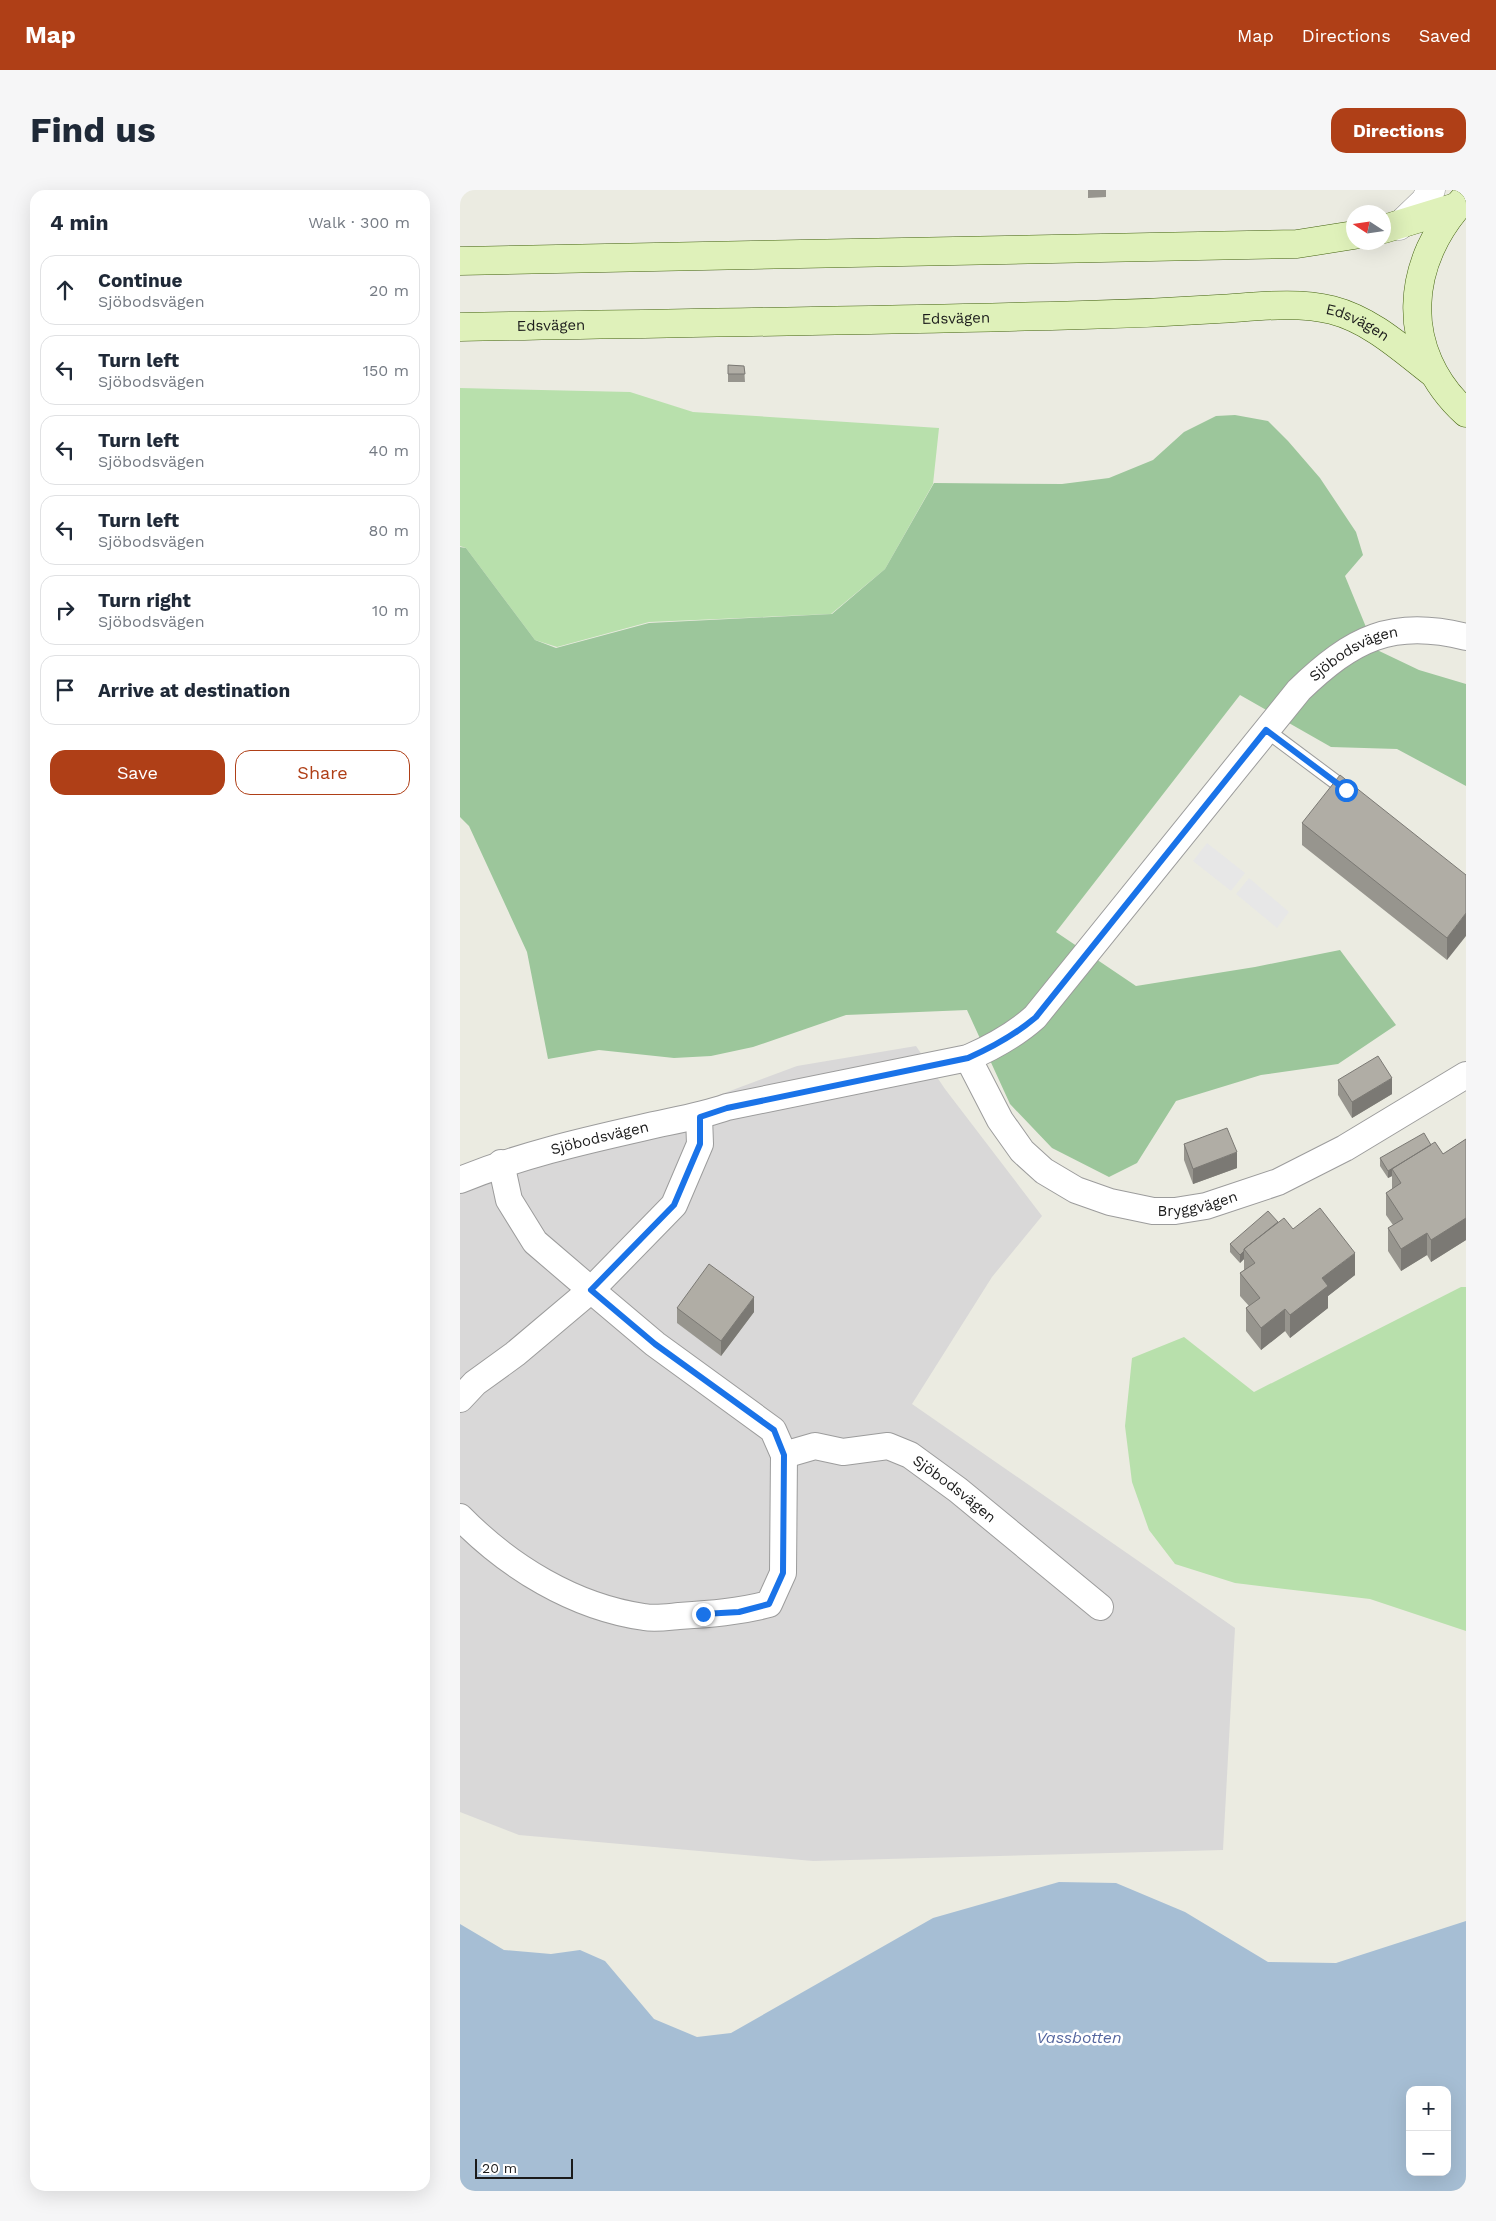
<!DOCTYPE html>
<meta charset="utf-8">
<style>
body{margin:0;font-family:"Work Sans",sans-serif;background:#f6f6f7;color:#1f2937}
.controls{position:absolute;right:15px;bottom:15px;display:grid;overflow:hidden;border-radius:10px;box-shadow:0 5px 20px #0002}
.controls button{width:45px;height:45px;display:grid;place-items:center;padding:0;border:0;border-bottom:1px solid #e0e1e3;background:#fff;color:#1f2937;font:25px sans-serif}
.compass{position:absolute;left:886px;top:15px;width:45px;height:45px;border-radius:50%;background:#fff;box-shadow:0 5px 20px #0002;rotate:282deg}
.scale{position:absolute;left:15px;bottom:12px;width:98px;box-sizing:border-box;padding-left:5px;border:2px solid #1b1b1b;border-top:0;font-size:14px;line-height:18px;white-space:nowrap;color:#1b1b1b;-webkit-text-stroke:4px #fff;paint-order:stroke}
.stop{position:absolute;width:15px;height:15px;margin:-11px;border:4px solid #1a73e8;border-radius:50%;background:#fff}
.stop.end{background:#1a73e8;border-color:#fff;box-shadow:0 1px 5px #0008}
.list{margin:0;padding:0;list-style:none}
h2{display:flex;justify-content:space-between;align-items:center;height:65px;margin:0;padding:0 20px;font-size:21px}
h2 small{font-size:16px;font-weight:400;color:#747a83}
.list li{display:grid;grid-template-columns:32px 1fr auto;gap:15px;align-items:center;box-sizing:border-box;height:70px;margin:0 10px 10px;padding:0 10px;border:1px solid #e0e1e3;border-radius:15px}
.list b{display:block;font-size:19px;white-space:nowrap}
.list p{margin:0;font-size:16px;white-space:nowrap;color:#747a83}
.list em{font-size:16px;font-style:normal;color:#747a83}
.actions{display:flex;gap:10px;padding:15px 20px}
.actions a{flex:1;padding:11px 0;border:1px solid #af3f17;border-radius:15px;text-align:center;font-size:18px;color:#af3f17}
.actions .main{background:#af3f17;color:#fff}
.icon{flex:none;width:28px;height:28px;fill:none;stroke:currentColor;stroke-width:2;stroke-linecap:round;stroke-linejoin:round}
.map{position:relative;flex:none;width:1006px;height:2001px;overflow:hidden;border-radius:15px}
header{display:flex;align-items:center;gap:30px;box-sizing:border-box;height:70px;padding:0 25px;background:#af3f17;color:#fff}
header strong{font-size:24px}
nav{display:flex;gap:28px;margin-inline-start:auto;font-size:18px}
.intro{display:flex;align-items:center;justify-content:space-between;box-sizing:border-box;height:120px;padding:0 30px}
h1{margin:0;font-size:35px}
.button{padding:12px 22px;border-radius:15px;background:#af3f17;color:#fff;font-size:18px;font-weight:700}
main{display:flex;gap:30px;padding:0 30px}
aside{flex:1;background:#fff;border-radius:15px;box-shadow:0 5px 20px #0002}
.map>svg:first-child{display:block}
</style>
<header>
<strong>Map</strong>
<nav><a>Map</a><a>Directions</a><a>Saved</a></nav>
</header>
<div class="intro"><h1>Find us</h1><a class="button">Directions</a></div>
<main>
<aside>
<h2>4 min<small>Walk · 300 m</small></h2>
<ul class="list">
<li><svg class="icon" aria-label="ahead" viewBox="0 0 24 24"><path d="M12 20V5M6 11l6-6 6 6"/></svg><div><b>Continue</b><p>Sjöbodsvägen</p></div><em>20 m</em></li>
<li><svg class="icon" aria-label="left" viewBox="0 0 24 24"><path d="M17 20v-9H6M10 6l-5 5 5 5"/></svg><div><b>Turn left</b><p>Sjöbodsvägen</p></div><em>150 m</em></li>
<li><svg class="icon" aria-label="left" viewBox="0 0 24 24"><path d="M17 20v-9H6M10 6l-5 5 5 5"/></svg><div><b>Turn left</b><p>Sjöbodsvägen</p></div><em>40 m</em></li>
<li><svg class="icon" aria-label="left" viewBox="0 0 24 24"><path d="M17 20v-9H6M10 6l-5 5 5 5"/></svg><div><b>Turn left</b><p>Sjöbodsvägen</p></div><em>80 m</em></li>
<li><svg class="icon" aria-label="right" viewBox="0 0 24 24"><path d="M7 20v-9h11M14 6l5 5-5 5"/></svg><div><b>Turn right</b><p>Sjöbodsvägen</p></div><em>10 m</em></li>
<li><svg class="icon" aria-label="arrive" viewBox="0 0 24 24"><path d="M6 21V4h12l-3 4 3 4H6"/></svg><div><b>Arrive at destination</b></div></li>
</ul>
<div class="actions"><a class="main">Save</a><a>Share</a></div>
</aside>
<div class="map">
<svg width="1006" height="2001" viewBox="0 0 1006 2001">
<rect width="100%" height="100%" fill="#ebebe1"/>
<path fill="#d9d8d8" d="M 456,856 L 485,899 L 582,1026 L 532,1087 L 452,1214 L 775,1438 L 763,1660 L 353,1671 L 59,1645 L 0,1622 L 0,1002 L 337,876 Z"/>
<path fill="#b8e0ac" d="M 0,198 L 170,202 L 233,222 L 479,238 L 473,294 L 425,379 L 371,424 L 189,432 L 97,457 L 75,450 L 6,358 L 0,356 Z
M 1001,1097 L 1006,1097 L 1006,1441 L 910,1409 L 775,1393 L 715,1374 L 689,1340 L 672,1292 L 665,1236 L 672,1168 L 724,1147 L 794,1202 Z"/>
<path fill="#9cc69b" d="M 775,225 L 808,231 L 828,251 L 860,288 L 896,342 L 903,365 L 885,386 L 915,459 L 959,480 L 1006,494 L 1006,596 L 937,559 L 871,557 L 780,505 L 596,742 L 676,796 L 795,777 L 880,760 L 936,835 L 878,874 L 801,885 L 716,911 L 677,973 L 649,987 L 592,958 L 550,914 L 507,820 L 386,825 L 293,857 L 251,866 L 214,868 L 139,860 L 88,869 L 67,762 L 9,636 L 0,627 L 0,357 L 6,358 L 75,450 L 96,458 L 189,433 L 372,424 L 425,379 L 474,293 L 602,294 L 649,288 L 693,270 L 724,242 L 756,226 Z"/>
<path fill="#e7e7e7" d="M 747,653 L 785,683 L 771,701 L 733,671 Z
M 789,688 L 829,722 L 817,738 L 776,704 Z"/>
<path fill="#a6bed4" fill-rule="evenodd" d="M 599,1692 L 656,1693 L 725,1722 L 808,1772 L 876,1773 L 1006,1731 L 1006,2001 L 0,2001 L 0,1734 L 44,1760 L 91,1764 L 120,1760 L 145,1771 L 194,1829 L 237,1847 L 271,1843 L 473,1728 ZM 950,1900 L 987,1900 L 987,1982 L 950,1982 Z"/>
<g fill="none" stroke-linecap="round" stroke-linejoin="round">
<defs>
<path id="service" d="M 806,540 L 889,602"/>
<g id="minor">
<path id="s1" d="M 508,868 L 540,930 L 562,961 L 584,981 L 616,1000 L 650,1012 L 693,1021 L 715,1021 L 746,1016 L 818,992 L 885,958 L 1006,885"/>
<path d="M 41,973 L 49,1010 L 75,1052 L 131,1100 L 214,1015 L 240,954 L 239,927"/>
<path id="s2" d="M 0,990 C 59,966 119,952 181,938 C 210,931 239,927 267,917 L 508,868 C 533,857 555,845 575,827 L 839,500 C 892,449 932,428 1006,447"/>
<path d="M 0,1209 L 15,1193 L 55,1164 L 131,1100 L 195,1154 L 313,1240 L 324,1265 L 323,1383 L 309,1414 C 279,1422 250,1424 219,1426 C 208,1427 195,1429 184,1427 C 114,1417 49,1377 0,1327"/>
<path id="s3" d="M 324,1265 L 355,1256 L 383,1262 L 428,1256 L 450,1265 L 498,1300 L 640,1417"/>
</g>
<path id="tertiary" d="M 939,36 L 965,11 L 971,0"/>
<g id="secondary">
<path d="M 1006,7 C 944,71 938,161 1006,223"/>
<path d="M 924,39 L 996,17"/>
<path d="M 0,71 L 837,54 L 894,45"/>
<path id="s4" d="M 0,137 C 208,133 416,131 623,125 C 668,124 713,122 758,119 C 795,117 836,111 872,120 C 911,130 942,159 973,183"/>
</g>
</defs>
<use href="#service" stroke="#9c9c9c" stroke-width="16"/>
<use href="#minor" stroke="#9c9c9c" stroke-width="28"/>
<use href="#tertiary" stroke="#9c9c9c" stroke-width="29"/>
<use href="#secondary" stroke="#446311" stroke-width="29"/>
<use href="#service" stroke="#fff" stroke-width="14"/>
<use href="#minor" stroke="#fff" stroke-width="26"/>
<use href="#tertiary" stroke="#fff" stroke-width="28"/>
<use href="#secondary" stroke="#dff1ba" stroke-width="28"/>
</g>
<path fill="#97958e" d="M 628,0 L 646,0 L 646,7 L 628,8 Z
M 268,175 L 284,176 L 285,192 L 268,192 Z
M 842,633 L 1006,685 L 987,770 L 842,655 Z
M 878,890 L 932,904 L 892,928 L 878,905 Z
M 1006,949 L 1006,1050 L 971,1072 L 967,1065 L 941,1081 L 928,1061 L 928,1038 L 933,1035 L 926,1025 L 926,1003 L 932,999 L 932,986 L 928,988 L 920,976 L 920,968 L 971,955 L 983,964 Z
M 724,954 L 777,978 L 733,994 L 724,970 Z
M 818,1032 L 833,1039 L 895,1085 L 868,1106 L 868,1118 L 830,1148 L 825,1141 L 801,1160 L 786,1141 L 786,1118 L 789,1116 L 780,1106 L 780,1083 L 784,1080 L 784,1069 L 780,1073 L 770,1062 L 770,1054 Z
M 217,1118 L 294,1122 L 261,1166 L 217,1133 Z"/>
<path fill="#7b7974" d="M 1006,723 L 1006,746 L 987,770 L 987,748 Z
M 932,888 L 932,904 L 892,928 L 892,912 Z
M 971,956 L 932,979 L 932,986 L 928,988 L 928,981 Z
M 777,962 L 777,978 L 733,994 L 733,979 Z
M 1006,1028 L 1006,1050 L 971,1072 L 971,1050 Z
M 967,1043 L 967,1065 L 941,1081 L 941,1059 Z
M 784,1061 L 784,1069 L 780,1073 L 780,1065 Z
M 895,1063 L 895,1085 L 868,1106 L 868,1118 L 830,1148 L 830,1125 L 862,1088 Z
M 294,1107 L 294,1122 L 261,1166 L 261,1151 Z
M 825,1119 L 825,1141 L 801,1160 L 801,1138 Z"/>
<path fill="#b0ada5" stroke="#7b7974" d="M 268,175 L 284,176 L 285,184 L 268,184 Z
M 880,585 L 1006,685 L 1006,723 L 987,748 L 842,633 Z
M 918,866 L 932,888 L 892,912 L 878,890 Z
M 767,938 L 777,962 L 733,979 L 724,954 Z
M 964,943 L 971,955 L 928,981 L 920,968 Z
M 1006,949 L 1006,1028 L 971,1050 L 967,1043 L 941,1059 L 928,1038 L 943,1029 L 926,1003 L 941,993 L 932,979 L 975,952 L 983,964 Z
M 860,1018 L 895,1063 L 862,1088 L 868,1096 L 830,1125 L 825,1119 L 801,1138 L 786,1118 L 800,1108 L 780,1083 L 795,1073 L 784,1059 L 824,1028 L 833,1039 Z
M 808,1021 L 818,1032 L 784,1059 L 784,1061 L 780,1065 L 770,1054 Z
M 249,1074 L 294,1107 L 261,1151 L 217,1118 Z"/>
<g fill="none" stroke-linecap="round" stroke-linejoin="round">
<path stroke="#1a73e8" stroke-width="6" d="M 243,1424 L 279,1422 L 309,1414 L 323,1383 L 324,1265 L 314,1240 L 195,1154 L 131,1100 L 214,1015 L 240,954 L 240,927 L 267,918 L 508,868 C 533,857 555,845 576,827 L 806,540 L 886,600"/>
</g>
<g text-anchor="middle" stroke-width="5" stroke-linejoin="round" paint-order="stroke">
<g font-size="15" fill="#1b1b1b" stroke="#fff">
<text dy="5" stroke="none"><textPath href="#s4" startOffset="496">Edsvägen</textPath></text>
<text dy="5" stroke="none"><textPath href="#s4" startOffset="901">Edsvägen</textPath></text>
<text dy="5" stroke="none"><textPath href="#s4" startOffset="91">Edsvägen</textPath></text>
<text dy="5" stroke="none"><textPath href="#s2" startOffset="1089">Sjöbodsvägen</textPath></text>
<text dy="5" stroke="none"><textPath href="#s2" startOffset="146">Sjöbodsvägen</textPath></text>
<text dy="5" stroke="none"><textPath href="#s1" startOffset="300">Bryggvägen</textPath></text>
<text dy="5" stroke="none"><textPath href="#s3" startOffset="186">Sjöbodsvägen</textPath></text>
</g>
<g font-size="16" font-style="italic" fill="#53659e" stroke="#fff">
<text x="619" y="1853">Vassbotten</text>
</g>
</g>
</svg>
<div class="controls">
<button>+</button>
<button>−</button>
</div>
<svg class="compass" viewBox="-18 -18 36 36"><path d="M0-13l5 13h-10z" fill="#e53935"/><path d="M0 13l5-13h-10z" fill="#747a83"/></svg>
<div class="scale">20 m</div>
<div class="stop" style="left:886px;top:600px"></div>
<div class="stop end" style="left:243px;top:1424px"></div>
</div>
</main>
